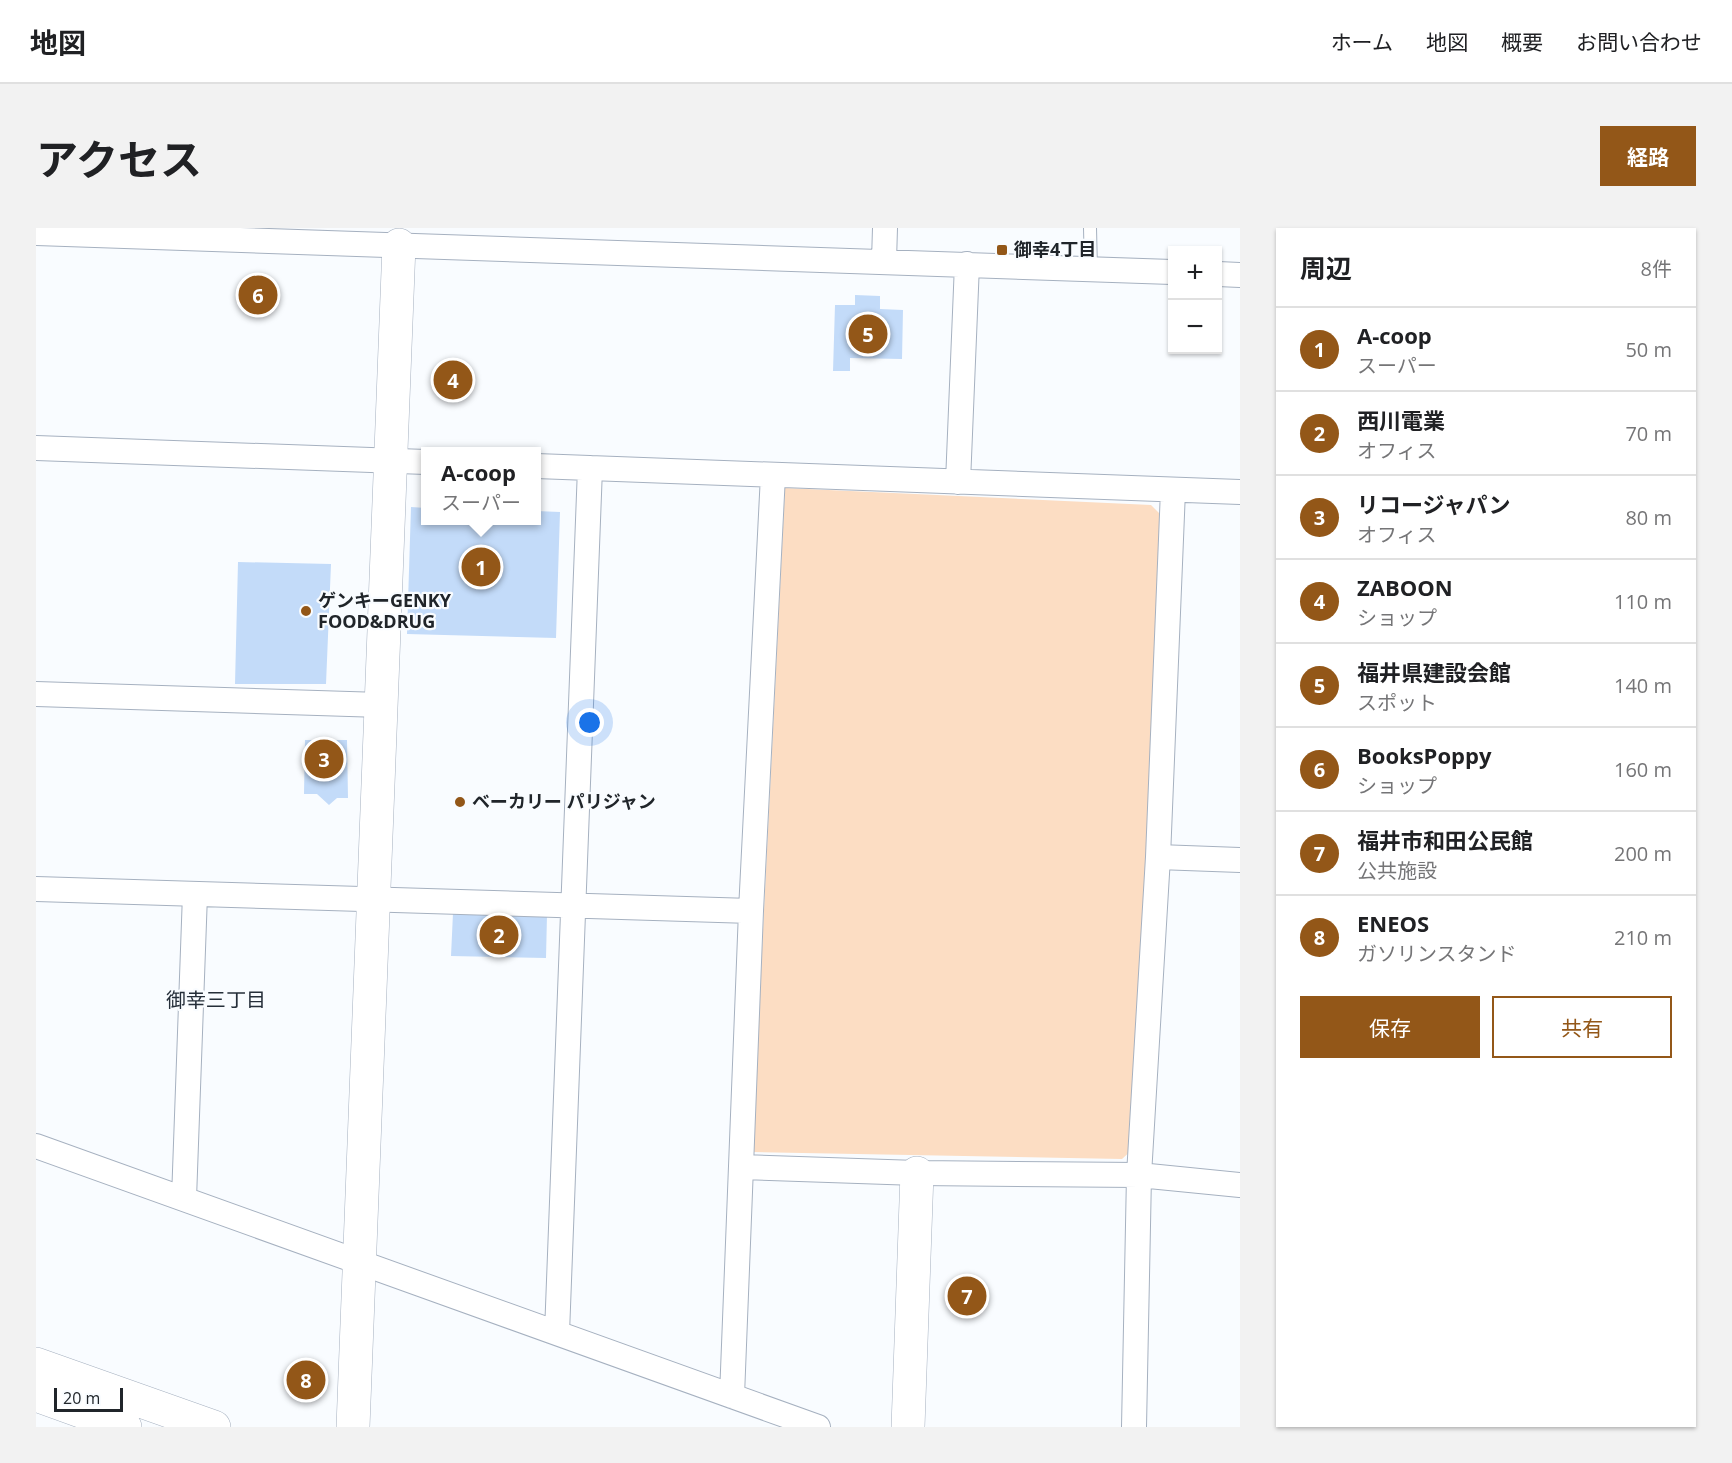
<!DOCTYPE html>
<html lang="ja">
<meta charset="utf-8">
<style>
body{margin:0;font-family:"Open Sans","Noto Sans JP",sans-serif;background:#f2f2f2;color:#202124}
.controls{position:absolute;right:18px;top:18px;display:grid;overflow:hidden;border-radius:0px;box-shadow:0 2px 4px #0004}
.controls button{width:54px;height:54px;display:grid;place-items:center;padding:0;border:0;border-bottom:2px solid #e0e0e0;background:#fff;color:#202124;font:30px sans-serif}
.scale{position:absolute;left:18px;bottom:15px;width:69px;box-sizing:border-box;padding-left:6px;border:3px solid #20252a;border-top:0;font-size:16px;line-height:21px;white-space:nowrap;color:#20252a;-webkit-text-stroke:4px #f9fcff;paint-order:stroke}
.you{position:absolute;left:554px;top:495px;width:21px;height:21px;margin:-15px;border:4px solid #fff;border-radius:50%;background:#1a73e8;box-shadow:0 0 0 9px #1a73e833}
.badge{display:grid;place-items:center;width:39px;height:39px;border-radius:50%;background:#935718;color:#fff;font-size:20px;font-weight:700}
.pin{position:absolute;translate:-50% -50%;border:3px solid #fff;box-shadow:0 2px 6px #0006}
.popup{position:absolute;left:385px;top:219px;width:120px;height:78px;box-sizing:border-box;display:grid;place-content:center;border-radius:0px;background:#fff;filter:drop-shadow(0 2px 4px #0005);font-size:20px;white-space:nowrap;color:#757577}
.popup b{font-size:22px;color:#202124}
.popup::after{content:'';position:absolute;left:50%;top:100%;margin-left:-12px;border:12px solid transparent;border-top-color:#fff}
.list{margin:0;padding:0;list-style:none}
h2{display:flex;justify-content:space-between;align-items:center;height:78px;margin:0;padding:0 24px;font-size:26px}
h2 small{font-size:20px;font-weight:400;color:#757577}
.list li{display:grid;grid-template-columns:39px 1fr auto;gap:18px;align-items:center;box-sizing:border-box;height:84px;padding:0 24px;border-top:2px solid #e0e0e0}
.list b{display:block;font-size:22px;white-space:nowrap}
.list p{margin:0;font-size:20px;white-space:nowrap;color:#757577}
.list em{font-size:20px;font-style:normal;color:#757577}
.actions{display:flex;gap:12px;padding:18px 24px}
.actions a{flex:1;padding:14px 0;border:2px solid #935718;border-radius:0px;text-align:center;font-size:21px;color:#935718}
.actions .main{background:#935718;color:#fff}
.map{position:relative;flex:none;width:1204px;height:1199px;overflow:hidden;border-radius:0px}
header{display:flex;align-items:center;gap:36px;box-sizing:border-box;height:84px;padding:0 30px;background:#fff;border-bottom:2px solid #e0e0e0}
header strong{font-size:28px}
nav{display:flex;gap:33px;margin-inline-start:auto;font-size:21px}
.intro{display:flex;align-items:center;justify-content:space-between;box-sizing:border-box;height:144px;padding:0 36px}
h1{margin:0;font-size:42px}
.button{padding:15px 27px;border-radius:0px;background:#935718;color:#fff;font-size:21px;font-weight:700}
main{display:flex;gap:36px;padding:0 36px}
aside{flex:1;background:#fff;border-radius:0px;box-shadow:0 2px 4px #0004}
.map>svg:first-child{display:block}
</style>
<header>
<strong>地図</strong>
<nav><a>ホーム</a><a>地図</a><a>概要</a><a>お問い合わせ</a></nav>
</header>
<div class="intro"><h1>アクセス</h1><a class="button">経路</a></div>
<main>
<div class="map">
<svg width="1204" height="1199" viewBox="0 0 1204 1199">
<rect width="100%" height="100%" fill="#f9fcff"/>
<path fill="#fcddc3" d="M 749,260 L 1115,277 L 1125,287 L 1097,921 L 1086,931 L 716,924 Z"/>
<path fill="#c3dbf9" d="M 819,67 L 844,68 L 844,81 L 867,82 L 866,131 L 814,130 L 814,143 L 797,143 L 799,77 L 819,77 Z
M 375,279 L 390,280 L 390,292 L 500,292 L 500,283 L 524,284 L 520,410 L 371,406 Z
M 202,334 L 295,336 L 290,456 L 199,456 Z
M 269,512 L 311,512 L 312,570 L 301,570 L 293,577 L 281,566 L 268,566 Z
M 417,685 L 511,687 L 510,730 L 415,728 Z"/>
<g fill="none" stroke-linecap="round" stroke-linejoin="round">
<defs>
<path id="lane" d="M 1054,0 L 1055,41"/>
<path id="street" d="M 0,5 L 1136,44
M 848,33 L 849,0
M 1182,46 L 1204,47
M 0,220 L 390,234
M 500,238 L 1204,264
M 922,254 L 931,36
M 0,466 L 345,477
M 1122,629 L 1204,632
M 0,661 L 715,683
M 0,918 L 782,1199
M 705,939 L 881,945 L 1103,947 L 1204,957
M 148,971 L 159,666
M 521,1105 L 554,240
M 696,1168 L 715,683 L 737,247
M 1098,1199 L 1103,947 L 1122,629 L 1137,262"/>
<path id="secondary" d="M 317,1199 L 363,17
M 872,1199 L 881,945"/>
<path id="primary" d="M 0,1136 L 178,1199
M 0,1167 L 89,1199"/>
</defs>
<use href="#lane" stroke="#a6b1c0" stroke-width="14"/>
<use href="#street" stroke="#a6b1c0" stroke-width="26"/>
<use href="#secondary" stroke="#a6b1c0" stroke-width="34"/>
<use href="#primary" stroke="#a6b1c0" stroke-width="34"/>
<use href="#lane" stroke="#fff" stroke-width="12"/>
<use href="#street" stroke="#fff" stroke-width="24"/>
<use href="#secondary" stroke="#fff" stroke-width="33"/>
<use href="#primary" stroke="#fff" stroke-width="33"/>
</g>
<g fill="#935718" stroke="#f9fcff" stroke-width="2">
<rect x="960" y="16" width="12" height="12" rx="3"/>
<circle cx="270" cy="383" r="6"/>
<circle cx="424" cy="574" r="6"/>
</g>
<g text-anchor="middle" stroke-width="4.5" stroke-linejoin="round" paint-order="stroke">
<g font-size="18" font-weight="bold" fill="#20252a" stroke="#f9fcff" text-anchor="start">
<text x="978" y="28">御幸4丁目</text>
<text x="282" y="379">ゲンキーGENKY<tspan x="282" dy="21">FOOD&amp;DRUG</tspan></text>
<text x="436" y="580">ベーカリー パリジャン</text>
</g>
<g font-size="20" fill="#252e39" stroke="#f9fcff">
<text x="180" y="779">御幸三丁目</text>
</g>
</g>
</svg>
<div class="controls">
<button>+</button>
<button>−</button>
</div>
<div class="scale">20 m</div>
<div class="you"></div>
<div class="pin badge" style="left:445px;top:339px">1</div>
<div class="popup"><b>A-coop</b>スーパー</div>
<div class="pin badge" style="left:463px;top:707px">2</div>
<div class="pin badge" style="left:288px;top:531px">3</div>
<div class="pin badge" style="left:417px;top:152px">4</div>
<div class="pin badge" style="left:832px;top:106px">5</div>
<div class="pin badge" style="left:222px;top:67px">6</div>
<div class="pin badge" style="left:931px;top:1068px">7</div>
<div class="pin badge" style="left:270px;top:1152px">8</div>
</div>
<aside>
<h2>周辺<small>8件</small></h2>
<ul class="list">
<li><span class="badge">1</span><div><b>A-coop</b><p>スーパー</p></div><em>50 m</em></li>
<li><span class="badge">2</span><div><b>西川電業</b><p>オフィス</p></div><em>70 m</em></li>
<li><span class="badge">3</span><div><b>リコージャパン</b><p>オフィス</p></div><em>80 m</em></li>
<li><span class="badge">4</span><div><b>ZABOON</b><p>ショップ</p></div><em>110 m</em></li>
<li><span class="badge">5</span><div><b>福井県建設会館</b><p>スポット</p></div><em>140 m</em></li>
<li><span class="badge">6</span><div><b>BooksPoppy</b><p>ショップ</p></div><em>160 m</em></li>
<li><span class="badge">7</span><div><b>福井市和田公民館</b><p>公共施設</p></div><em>200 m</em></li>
<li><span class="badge">8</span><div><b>ENEOS</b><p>ガソリンスタンド</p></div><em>210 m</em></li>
</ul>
<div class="actions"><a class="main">保存</a><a>共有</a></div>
</aside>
</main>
